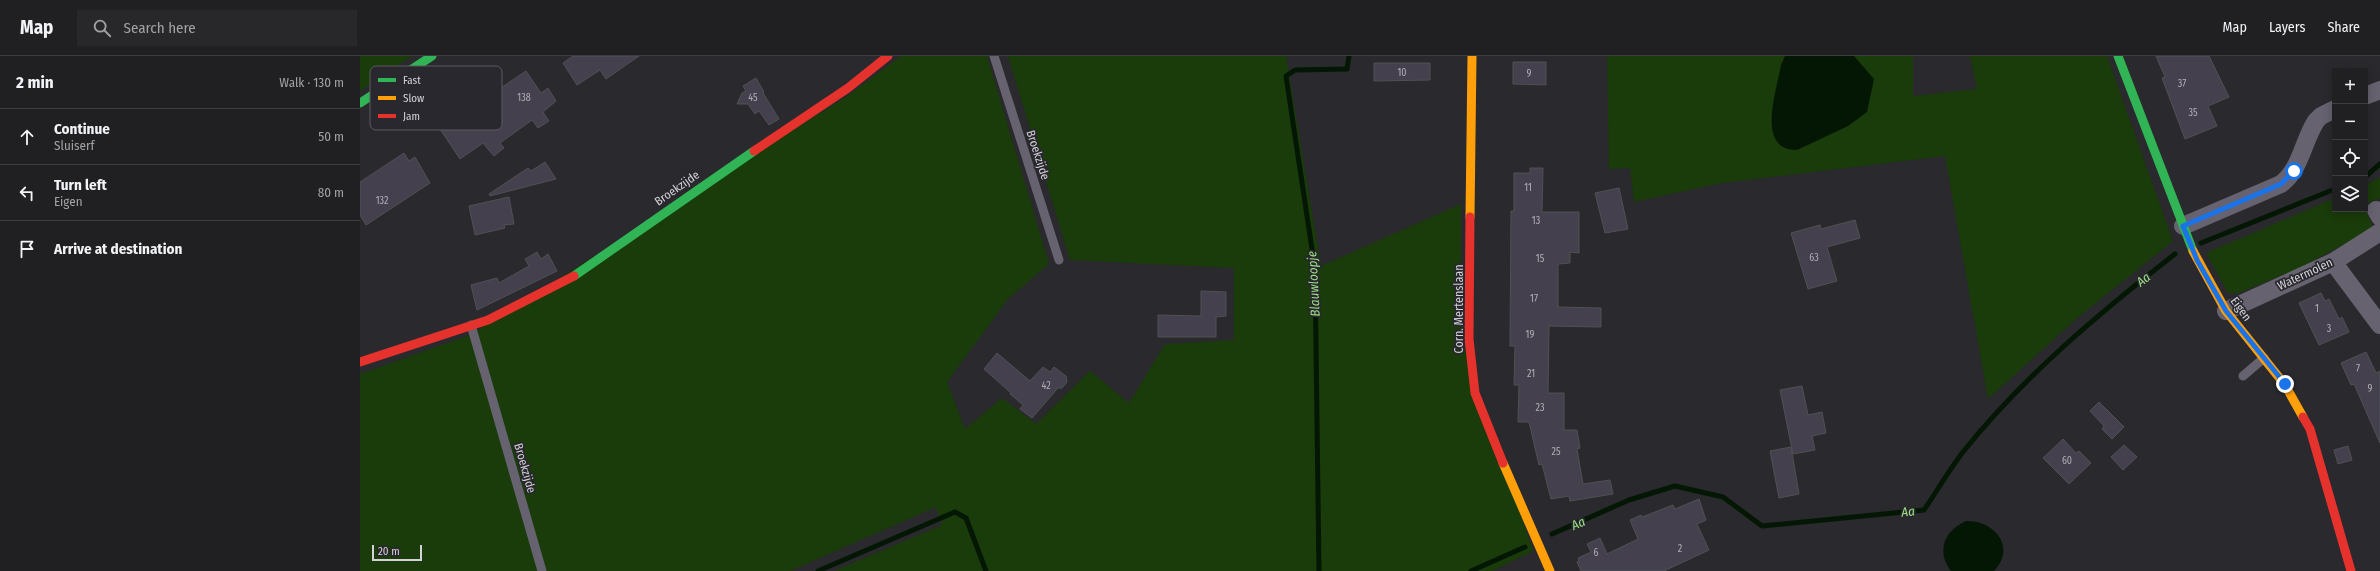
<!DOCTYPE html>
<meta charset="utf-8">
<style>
body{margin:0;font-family:"Fira Sans Condensed",sans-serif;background:#28272a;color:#f1f3f6}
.controls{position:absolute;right:12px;top:12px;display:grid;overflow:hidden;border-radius:0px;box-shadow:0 2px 10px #0003}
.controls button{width:36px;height:36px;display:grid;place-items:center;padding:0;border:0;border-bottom:1px solid #3d3d40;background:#201f22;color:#f1f3f6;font:20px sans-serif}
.scale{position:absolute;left:12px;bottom:10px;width:50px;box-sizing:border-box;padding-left:4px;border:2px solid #d3d2d7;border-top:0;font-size:11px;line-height:14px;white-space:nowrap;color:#d3d2d7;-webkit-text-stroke:3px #29282e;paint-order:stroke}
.stop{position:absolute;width:12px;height:12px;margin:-9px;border:3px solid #1a73e8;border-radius:50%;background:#fff}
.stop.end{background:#1a73e8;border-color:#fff;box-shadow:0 1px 4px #0008}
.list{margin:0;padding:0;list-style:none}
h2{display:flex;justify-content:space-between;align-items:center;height:52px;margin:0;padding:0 16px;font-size:17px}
h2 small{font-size:13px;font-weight:400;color:#a2a2a5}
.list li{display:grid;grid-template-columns:26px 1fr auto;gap:12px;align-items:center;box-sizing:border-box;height:56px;padding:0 16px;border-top:1px solid #3d3d40}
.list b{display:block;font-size:15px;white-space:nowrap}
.list p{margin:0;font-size:13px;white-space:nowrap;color:#a2a2a5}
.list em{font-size:13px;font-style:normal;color:#a2a2a5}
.icon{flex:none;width:22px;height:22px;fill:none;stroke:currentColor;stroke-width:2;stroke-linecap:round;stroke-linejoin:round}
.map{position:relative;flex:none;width:2020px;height:515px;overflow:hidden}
header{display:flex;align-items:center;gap:24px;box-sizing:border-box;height:56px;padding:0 20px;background:#201f22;border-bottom:1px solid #3d3d40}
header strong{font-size:19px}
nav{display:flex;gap:22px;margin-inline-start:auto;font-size:14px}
.search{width:280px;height:36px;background:#28272a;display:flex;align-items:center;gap:10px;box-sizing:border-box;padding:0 14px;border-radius:0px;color:#a2a2a5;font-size:15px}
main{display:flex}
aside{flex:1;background:#201f22}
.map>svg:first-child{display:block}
</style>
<header>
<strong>Map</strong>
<div class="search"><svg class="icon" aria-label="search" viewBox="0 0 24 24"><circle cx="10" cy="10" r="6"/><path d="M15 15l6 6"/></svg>Search here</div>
<nav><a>Map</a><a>Layers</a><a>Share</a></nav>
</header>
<main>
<aside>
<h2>2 min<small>Walk · 130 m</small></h2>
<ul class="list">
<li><svg class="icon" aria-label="ahead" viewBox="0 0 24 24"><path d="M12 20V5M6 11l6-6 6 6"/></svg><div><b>Continue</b><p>Sluiserf</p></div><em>50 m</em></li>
<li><svg class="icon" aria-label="left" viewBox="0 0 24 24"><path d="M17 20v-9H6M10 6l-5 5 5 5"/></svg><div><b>Turn left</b><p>Eigen</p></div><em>80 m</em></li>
<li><svg class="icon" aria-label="arrive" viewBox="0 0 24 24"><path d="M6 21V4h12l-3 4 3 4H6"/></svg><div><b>Arrive at destination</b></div></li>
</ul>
</aside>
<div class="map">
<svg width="2020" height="515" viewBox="0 0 2020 515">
<rect width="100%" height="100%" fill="#2a292d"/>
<path fill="#1a3b0a" d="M 2,0 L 52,0 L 0,35 L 0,1 Z
M 541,0 L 627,0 L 689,208 L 648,243 L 587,326 L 605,373 L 642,342 L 676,368 L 730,315 L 769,347 L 805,288 L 874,284 L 874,212 L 710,204 L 648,0 L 926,0 L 961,210 L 1101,148 L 1101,282 L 1173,495 L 1132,515 L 474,515 L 582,469 L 576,451 L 430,515 L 0,515 L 0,318 L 110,279 L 490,38 Z
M 1247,0 L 1553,0 L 1553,40 L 1617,33 L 1610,0 L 1747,0 L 1813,185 L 1716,263 L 1628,343 L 1585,100 L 1362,127 L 1274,146 L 1270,112 L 1249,113 Z
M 2020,121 L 2020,142 L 2005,149 L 2005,129 Z
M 1975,142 L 1975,153 L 2004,153 L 2011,166 L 2012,173 L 1942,211 L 1879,237 L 1868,237 L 1846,197 Z"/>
<path fill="#041704" d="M 1425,0 L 1494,0 L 1514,23 L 1507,56 L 1488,70 L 1437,94 C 1395,95 1417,34 1421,9 Z
M 1606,465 C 1634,464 1657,491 1634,515 L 1591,515 C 1576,495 1584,475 1606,465 Z"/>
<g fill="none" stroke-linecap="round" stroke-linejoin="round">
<path stroke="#041704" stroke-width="5" d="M 2005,121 L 2020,108
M 1841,187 L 1975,133
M 1192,478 L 1269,444 L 1315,430 L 1363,441 L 1402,470 L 1564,454 C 1577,435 1589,414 1603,396 C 1663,321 1739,257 1815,198
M 458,515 L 595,456 L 606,462 L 626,515
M 959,515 L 955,213 L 926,20 L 935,14 L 987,13 L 989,0
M 1111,515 L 1165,491"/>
</g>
<path fill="#44404e" stroke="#515053" d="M 213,0 L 279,0 L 246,23 L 240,14 L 217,29 L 203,7 Z
M 1796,0 L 1849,0 L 1869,41 L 1848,50 L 1857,70 L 1825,83 L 1802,22 L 1805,21 Z
M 1153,6 L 1186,6 L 1186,29 L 1153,28 Z
M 1014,7 L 1070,7 L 1070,24 L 1014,25 Z
M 166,15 L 181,37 L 188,32 L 196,45 L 183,56 L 189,65 L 178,72 L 172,64 L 140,87 L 144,92 L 134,100 L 123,87 L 100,103 L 80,73 Z
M 396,22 L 404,36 L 403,37 L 419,63 L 409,69 L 399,55 L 395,58 L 388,48 L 377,48 L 382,37 L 386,35 L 383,30 Z
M 44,97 L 49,105 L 55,101 L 70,127 L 6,169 L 0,159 L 0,126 Z
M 185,106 L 196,123 L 130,140 L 129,138 L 168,112 L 171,115 Z
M 1170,112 L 1183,112 L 1182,156 L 1219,156 L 1219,197 L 1210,196 L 1210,207 L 1198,208 L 1198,251 L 1241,252 L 1241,271 L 1189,270 L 1188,337 L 1204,337 L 1204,374 L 1217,374 L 1220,392 L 1217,393 L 1223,428 L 1250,424 L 1253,438 L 1210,445 L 1209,440 L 1191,443 L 1182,408 L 1179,409 L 1169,366 L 1158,366 L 1159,329 L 1154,329 L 1155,290 L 1150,290 L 1151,155 L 1154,155 L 1154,117 L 1170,117 Z
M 1259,132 L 1268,173 L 1245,177 L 1235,137 Z
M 149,141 L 154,168 L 144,169 L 145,172 L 115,179 L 109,150 Z
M 1495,164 L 1500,182 L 1467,191 L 1477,225 L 1448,233 L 1431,177 L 1460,169 L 1461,173 Z
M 177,196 L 181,203 L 188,198 L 197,215 L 117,254 L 111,229 L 137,222 L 139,227 L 169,210 L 165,203 Z
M 841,235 L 866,236 L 866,260 L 856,261 L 856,281 L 798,281 L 798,259 L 841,260 Z
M 1961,237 L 1965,245 L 1969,243 L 1979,263 L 1982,261 L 1989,276 L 1959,289 L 1939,247 Z
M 2006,296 L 2016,317 L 2020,315 L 2020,387 L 1994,328 L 1991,329 L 1981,307 Z
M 637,297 L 670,325 L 683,311 L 690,316 L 694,311 L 706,320 L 707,326 L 702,332 L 698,332 L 672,362 L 660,353 L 663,349 L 650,338 L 651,337 L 624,313 Z
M 1442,330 L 1448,359 L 1462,356 L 1466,377 L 1452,380 L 1455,394 L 1433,398 L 1420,334 Z
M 1739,346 L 1764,371 L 1752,383 L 1742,373 L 1744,370 L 1730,355 Z
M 1703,383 L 1716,397 L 1719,395 L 1731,407 L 1709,428 L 1683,402 Z
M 1764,389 L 1777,401 L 1763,414 L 1751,401 Z
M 1988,390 L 1992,404 L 1978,408 L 1974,394 Z
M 1431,391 L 1439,438 L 1419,442 L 1410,395 Z
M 1339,443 L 1346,464 L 1337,468 L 1349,494 L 1304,515 L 1221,515 L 1217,506 L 1219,505 L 1218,502 L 1231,496 L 1227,488 L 1240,482 L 1247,498 L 1278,483 L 1270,464 L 1281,459 L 1282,461 L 1313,449 L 1315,453 Z"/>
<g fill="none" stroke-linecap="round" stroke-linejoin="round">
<path stroke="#666270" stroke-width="9" d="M 634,0 L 699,204
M 111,269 L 182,515
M 1883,320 L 1904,302"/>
<path stroke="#666270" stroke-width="18" d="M 2005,40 L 2020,34
M 2016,154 L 2020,161
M 1823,170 L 1921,128 C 1941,113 1943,85 1956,65 L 1961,60 L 1975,53
M 1973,206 L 2020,269
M 1866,255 L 1973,206 L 2020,176"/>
<path stroke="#30b455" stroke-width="9" d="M 1758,0 L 1833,195
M 0,47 L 72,0
M 214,220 L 394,95"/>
<path stroke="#ff9f0a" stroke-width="9" d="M 1110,161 L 1112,0
M 1833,195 L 1866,255 L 1925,329 L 1943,361
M 1143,407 L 1190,515"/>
<path stroke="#e5322d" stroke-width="9" d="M 394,95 L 488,32 L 528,0
M 1110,161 L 1109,283 L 1115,337 L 1143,407
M 0,306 L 128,264 L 214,220
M 1943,361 L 1950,373 L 1991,515"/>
</g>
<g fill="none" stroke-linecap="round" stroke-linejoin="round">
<path stroke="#1a73e8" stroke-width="5" d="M 1925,328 L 1866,255 L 1837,204 L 1823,170 L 1921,128 L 1934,115"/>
</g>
<g text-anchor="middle" stroke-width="3.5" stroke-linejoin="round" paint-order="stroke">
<g font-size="10" fill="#afaeb5">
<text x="1042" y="20">10</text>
<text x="1169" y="21">9</text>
<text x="1822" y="31">37</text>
<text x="164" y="45">138</text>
<text x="393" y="45">45</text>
<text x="1833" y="60">35</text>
<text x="1168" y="135">11</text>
<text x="22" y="148">132</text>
<text x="1176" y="168">13</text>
<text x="1454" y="205">63</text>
<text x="1180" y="206">15</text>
<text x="1174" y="246">17</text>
<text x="1957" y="256">1</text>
<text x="1969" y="276">3</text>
<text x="1170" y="282">19</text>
<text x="1998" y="316">7</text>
<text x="1171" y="321">21</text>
<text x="686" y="333">42</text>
<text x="2010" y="336">9</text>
<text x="1180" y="355">23</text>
<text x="1196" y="399">25</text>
<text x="1707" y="408">60</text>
<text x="1320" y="496">2</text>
<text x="1236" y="500">6</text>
</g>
<g font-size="12" fill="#d3d2d7" stroke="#29282e">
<text transform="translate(678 99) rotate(72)" y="4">Broekzijde</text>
<text transform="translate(317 132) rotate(-35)" y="4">Broekzijde</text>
<text transform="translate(1945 218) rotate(-25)" y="4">Watermolen</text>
<text transform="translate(1099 253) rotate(-90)" y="4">Corn. Mertenslaan</text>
<text transform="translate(1881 253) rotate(54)" y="4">Eigen</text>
<text transform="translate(165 412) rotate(74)" y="4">Broekzijde</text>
</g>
<g font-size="13" font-style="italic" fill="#9de286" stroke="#29282e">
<text transform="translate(1783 223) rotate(-38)" y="5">Aa</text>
<text transform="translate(953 228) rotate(-93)" y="5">Blauwloopje</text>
<text transform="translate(1548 455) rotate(-6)" y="5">Aa</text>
<text transform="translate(1218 467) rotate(-24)" y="5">Aa</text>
</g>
</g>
<rect x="10" y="10" width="132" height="64" rx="6" fill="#29282e" stroke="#5c5b61" stroke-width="1"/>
<rect x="18" y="22" width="18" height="4" fill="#30b455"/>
<rect x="18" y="40" width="18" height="4" fill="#ff9f0a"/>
<rect x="18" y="58" width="18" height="4" fill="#e5322d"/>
<g font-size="11" fill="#d3d2d7">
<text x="43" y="28">Fast</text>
<text x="43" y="46">Slow</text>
<text x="43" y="64">Jam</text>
</g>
</svg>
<div class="controls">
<button>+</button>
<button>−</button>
<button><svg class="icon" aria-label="locate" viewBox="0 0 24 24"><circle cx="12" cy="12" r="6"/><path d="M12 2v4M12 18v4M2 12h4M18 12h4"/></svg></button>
<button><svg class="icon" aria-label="layers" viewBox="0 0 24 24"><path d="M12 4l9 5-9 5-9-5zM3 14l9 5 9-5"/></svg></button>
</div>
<div class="scale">20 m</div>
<div class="stop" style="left:1934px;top:115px"></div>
<div class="stop end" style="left:1925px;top:328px"></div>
</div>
</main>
